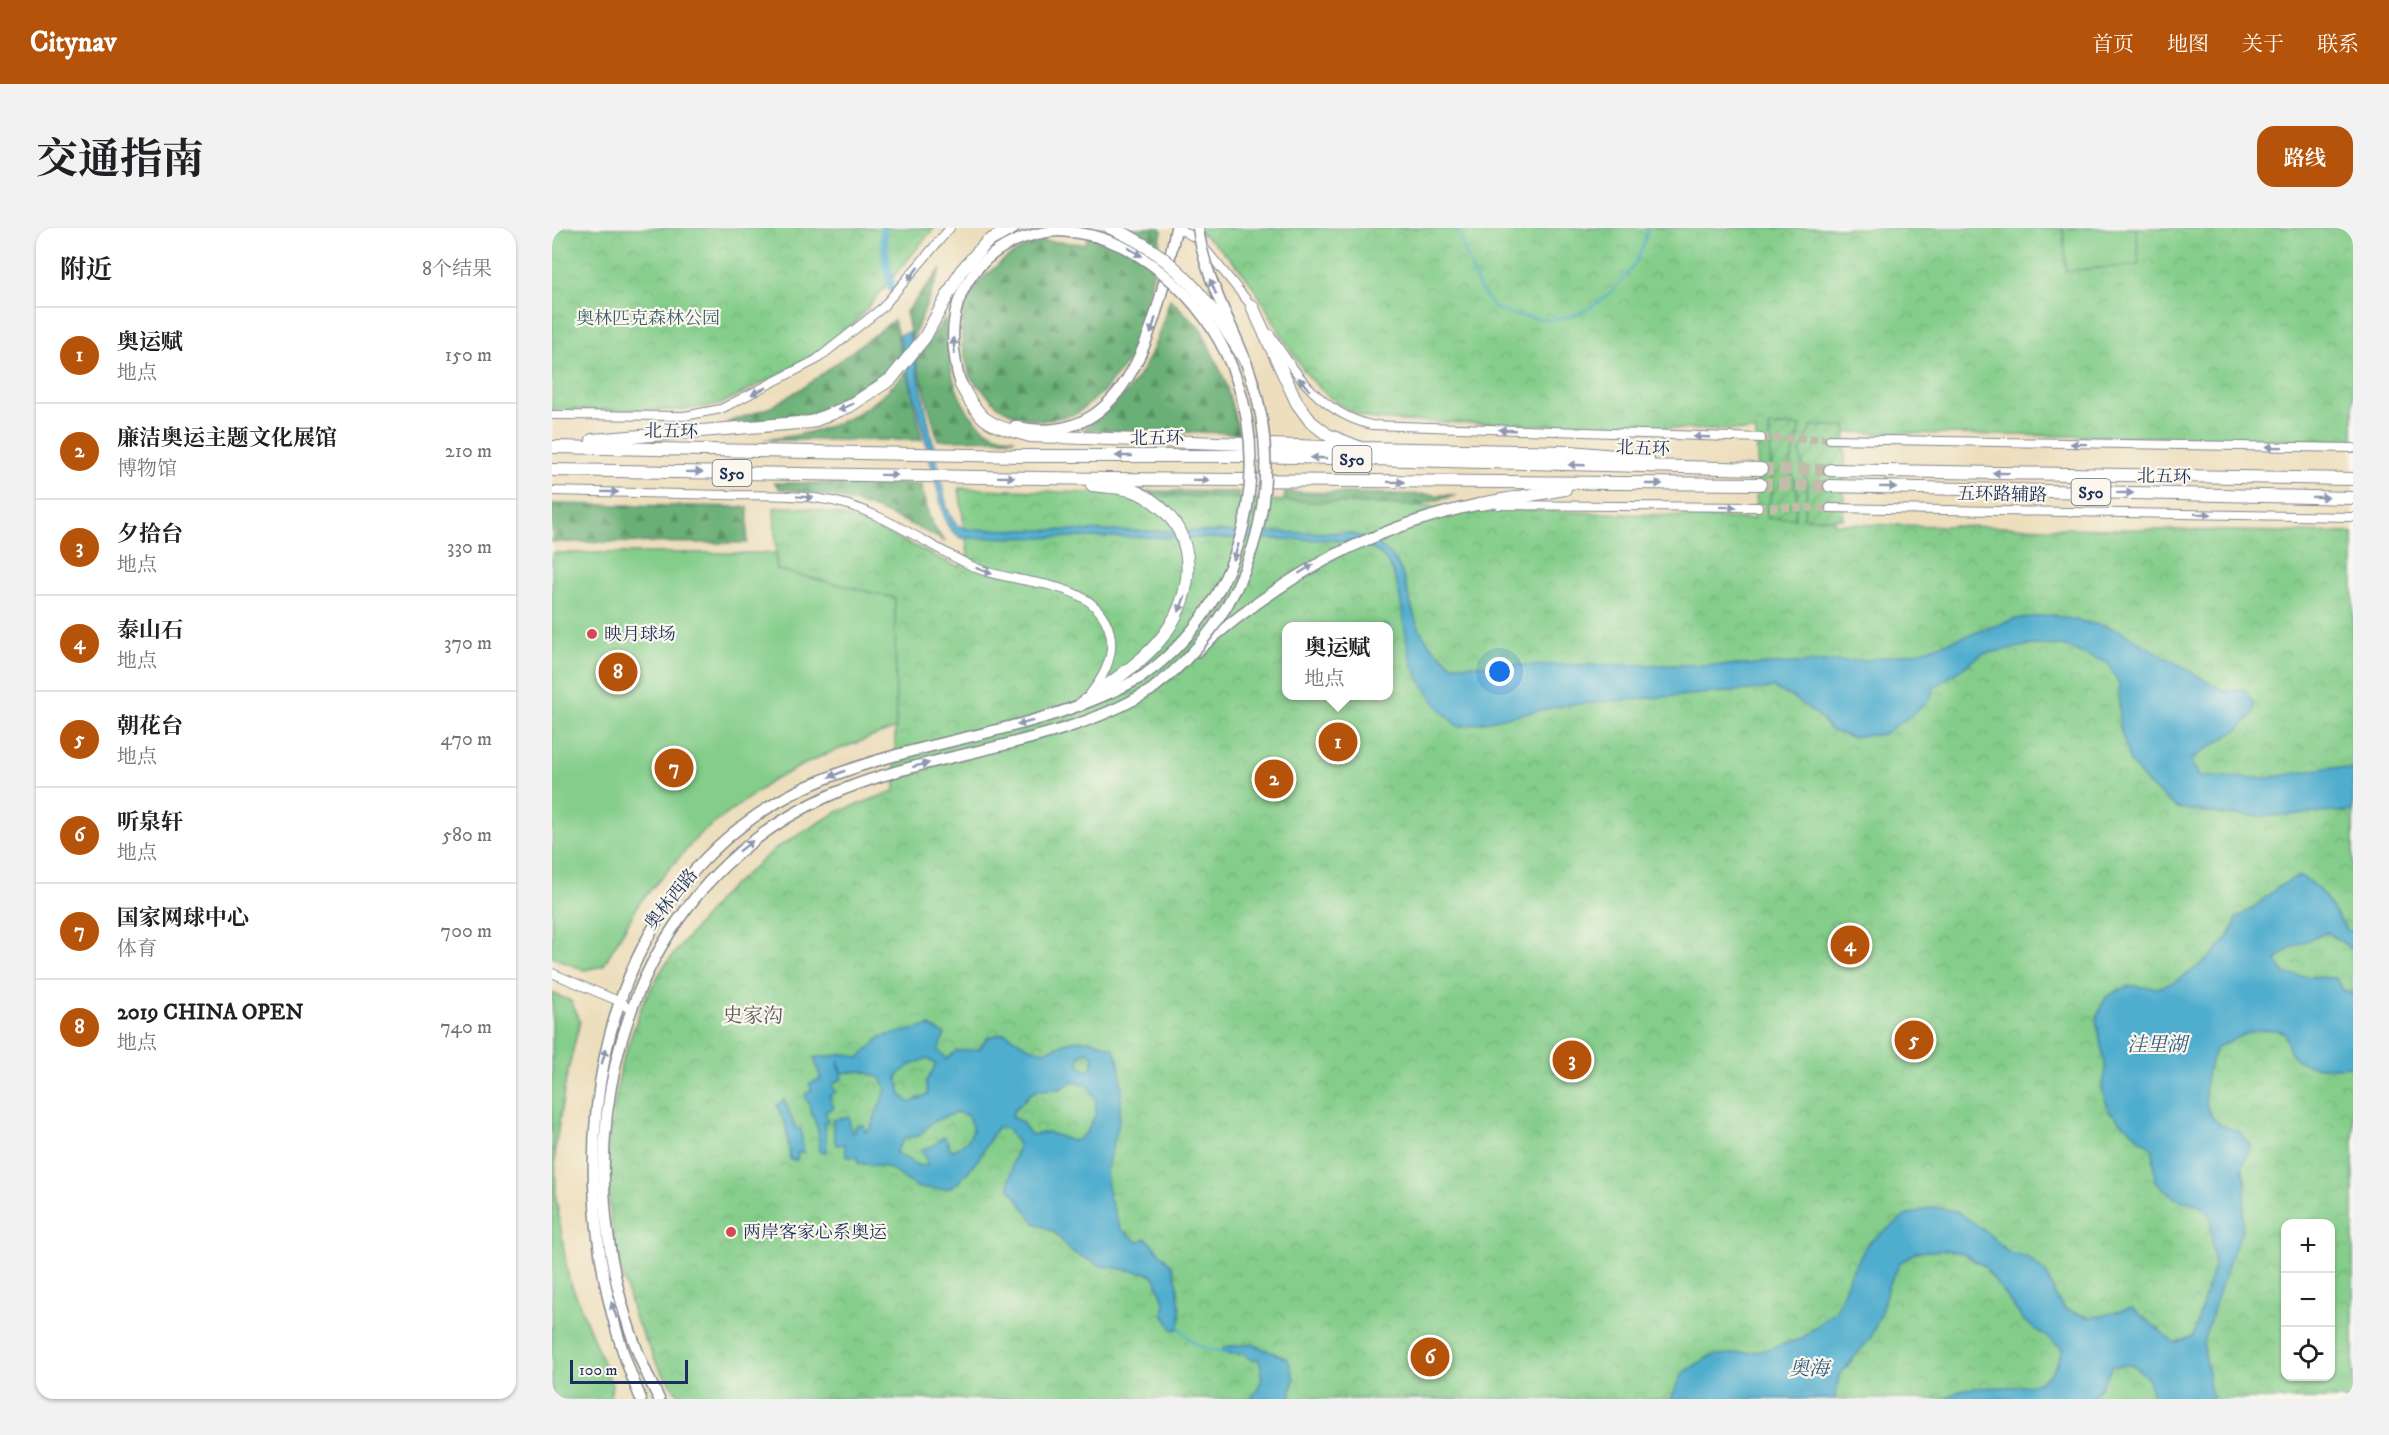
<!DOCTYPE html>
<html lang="zh">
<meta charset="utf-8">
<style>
body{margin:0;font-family:"IM FELL DW Pica","Noto Serif SC",serif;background:#f2f2f2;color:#202124}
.controls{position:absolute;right:18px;bottom:18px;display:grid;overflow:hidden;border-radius:12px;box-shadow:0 2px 4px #0004}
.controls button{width:54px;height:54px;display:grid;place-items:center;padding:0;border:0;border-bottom:2px solid #e0e0e0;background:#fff;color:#202124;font:30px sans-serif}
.scale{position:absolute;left:18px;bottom:15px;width:118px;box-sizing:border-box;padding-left:6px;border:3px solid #1b2f5e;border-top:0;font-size:16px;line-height:21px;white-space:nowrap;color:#1b2f5e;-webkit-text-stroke:4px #fbf7ec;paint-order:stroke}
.you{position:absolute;left:948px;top:444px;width:21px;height:21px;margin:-15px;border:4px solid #fff;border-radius:50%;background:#1a73e8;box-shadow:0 0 0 9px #1a73e833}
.badge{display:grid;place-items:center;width:39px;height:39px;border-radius:50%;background:#b45309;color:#fff;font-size:20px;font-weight:700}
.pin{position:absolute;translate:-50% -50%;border:3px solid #fff;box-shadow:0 2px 6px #0006}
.popup{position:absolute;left:730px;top:394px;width:111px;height:78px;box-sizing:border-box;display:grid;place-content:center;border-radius:12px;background:#fff;filter:drop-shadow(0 2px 4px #0005);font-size:20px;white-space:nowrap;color:#757577}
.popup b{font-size:22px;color:#202124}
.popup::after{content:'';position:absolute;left:50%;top:100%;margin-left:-12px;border:12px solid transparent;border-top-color:#fff}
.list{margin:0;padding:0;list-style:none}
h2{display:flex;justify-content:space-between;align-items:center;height:78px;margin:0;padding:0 24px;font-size:26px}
h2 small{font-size:20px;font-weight:400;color:#757577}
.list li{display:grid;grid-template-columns:39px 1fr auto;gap:18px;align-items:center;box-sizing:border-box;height:96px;padding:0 24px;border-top:2px solid #e0e0e0}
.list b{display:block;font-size:22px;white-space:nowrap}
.list p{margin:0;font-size:20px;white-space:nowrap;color:#757577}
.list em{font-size:20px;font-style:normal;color:#757577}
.icon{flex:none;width:33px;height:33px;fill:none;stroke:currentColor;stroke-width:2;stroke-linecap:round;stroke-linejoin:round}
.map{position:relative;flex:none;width:1801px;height:1171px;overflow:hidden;border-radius:18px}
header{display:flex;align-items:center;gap:36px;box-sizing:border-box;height:84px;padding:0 30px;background:#b45309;color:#fff}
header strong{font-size:28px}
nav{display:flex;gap:33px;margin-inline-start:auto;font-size:21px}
.intro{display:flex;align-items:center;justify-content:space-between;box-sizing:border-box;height:144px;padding:0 36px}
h1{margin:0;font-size:42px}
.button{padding:15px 27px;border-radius:18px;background:#b45309;color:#fff;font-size:21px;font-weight:700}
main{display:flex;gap:36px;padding:0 36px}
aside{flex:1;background:#fff;border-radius:18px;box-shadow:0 2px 4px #0004}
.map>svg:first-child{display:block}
</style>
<header>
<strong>Citynav</strong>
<nav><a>首页</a><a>地图</a><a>关于</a><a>联系</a></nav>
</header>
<div class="intro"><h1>交通指南</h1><a class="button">路线</a></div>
<main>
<aside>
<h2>附近<small>8个结果</small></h2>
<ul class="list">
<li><span class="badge">1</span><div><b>奥运赋</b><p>地点</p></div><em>150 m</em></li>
<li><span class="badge">2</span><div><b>廉洁奥运主题文化展馆</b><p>博物馆</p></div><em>210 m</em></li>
<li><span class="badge">3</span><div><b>夕拾台</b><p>地点</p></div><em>330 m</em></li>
<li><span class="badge">4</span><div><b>泰山石</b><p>地点</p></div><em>370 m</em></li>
<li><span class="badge">5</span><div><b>朝花台</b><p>地点</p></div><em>470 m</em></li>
<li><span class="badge">6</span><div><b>听泉轩</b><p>地点</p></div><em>580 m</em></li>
<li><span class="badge">7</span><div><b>国家网球中心</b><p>体育</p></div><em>700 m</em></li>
<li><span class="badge">8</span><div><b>2019 CHINA OPEN</b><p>地点</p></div><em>740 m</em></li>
</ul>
</aside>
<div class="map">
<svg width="1801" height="1171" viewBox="0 0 1801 1171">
<defs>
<pattern id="forest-firs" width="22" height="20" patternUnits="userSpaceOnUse" patternTransform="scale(1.5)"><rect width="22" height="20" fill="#6bb076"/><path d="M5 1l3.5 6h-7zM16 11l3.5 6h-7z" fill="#579064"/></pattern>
<pattern id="park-crowns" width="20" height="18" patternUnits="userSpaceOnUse" patternTransform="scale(1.5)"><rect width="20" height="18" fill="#84cd8a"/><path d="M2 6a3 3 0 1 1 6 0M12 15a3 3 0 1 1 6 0" fill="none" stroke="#71b07a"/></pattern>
<pattern id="garden-furrows" width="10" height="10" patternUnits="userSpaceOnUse" patternTransform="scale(1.5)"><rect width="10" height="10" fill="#84cd8a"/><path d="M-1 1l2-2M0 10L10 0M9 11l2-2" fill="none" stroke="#71b07a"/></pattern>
</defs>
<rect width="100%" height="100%" fill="#fbf7ec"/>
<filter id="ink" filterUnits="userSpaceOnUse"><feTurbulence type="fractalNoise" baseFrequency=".0167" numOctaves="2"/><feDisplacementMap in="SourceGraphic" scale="12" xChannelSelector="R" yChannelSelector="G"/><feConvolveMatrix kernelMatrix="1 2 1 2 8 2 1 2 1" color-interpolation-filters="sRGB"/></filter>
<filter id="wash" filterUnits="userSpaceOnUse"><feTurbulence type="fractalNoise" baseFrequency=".008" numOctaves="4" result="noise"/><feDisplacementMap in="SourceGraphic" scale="24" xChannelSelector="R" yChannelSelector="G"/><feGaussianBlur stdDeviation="1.35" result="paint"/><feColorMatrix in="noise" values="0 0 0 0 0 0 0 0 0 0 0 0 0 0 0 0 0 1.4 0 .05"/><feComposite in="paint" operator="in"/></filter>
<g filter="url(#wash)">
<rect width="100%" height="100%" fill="#eddfbd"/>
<path fill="url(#forest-firs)" stroke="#43706a" stroke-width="1.5" d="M 539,0 L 608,0 L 610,3 L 595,75 L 579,129 L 551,164 L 524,186 L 489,193 L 465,188 L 447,179 L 418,149 L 410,117 L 411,83 L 426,54 L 453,31 L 471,20 L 492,13 L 533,16 Z
M 389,41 L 360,112 L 354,84 Z
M 618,71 L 649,101 L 673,153 L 687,205 L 530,202 C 588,162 598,136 618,71 Z
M 393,91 C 396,130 399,179 436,203 C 443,208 454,209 463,211 L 386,212 L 364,133 Z
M 342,92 L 350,126 L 325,154 L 295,167 L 257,188 L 216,194 L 174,195 L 219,179 L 252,159 Z
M 355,143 L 370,212 L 212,212 C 273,205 313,191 355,143 Z
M 223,255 L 369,256 C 374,279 377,298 394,314 C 333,282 297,268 228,261 Z
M 596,263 L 688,264 L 687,281 L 617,278 Z
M 733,264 L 905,267 L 825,287 L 730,288 Z
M 0,276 L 196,279 L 195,315 L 0,314 Z"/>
<path fill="url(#park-crowns)" stroke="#507e74" stroke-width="1.5" fill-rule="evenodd" d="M 0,0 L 382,0 L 301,97 L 261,129 L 167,177 L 129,182 L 0,182 Z
M 642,0 L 1801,0 L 1801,213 L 1284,204 L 1280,250 L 1282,296 L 1801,305 L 1801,1171 L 127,1171 L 128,1169 L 106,1138 L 82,1088 L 62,1017 L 53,935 L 69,837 L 91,774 L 112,738 L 171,666 L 224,620 L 285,584 L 343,563 L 343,370 L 225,342 L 222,280 C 282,272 352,315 407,339 L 416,327 L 407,260 L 1202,291 L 1206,248 L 1204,203 L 850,193 C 838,191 821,193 809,188 C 747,161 733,105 698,54 C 682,32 664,15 642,0 ZM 735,398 L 837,398 L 837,468 L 735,468 ZM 1734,996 L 1778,996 L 1778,1148 L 1734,1148 Z"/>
<path fill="url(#garden-furrows)" stroke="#507e74" stroke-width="1.5" d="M 1217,198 L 1249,198 L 1238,238 L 1245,263 L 1243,290 L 1214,290 L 1220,262 Z
M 1260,198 L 1294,198 L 1291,291 L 1252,290 L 1255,258 L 1248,224 Z"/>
<path fill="#84cd8a" stroke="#507e74" stroke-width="1.5" d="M 1511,0 L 1584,0 L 1587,37 L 1514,43 Z
M 0,325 L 223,325 L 225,342 L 343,370 L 344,500 L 269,528 L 221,552 L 148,606 L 88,674 L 51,738 L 32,742 L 0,729 Z
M 0,765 L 19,773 L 28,793 L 14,851 L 3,921 L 4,970 L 16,1048 L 60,1157 L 58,1171 L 0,1171 Z"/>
<path fill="#50adce" stroke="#366e96" stroke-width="1.5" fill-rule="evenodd" d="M 357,104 L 395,280 L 404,297 L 416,301 L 473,302 L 798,305 C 858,324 847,347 865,395 C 872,414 886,425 901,437 L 1199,437 L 1316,432 L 1370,423 L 1463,391 L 1500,387 L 1565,401 L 1672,463 L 1692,461 L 1702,476 L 1702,485 L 1687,501 L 1639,531 L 1647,549 L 1716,550 L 1780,539 L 1801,542 L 1801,583 L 1712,588 L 1674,587 L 1625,580 L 1598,558 L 1578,534 L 1568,500 L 1567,456 L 1556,435 L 1511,418 L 1480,417 L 1431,426 L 1382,460 L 1378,471 L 1366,482 L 1332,506 L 1298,509 L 1278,502 L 1268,489 L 1243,471 L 1222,460 L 1014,477 L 907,499 C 889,485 872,461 862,440 C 848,408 855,343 824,323 C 812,315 793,313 779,312 L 583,309 L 409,310 L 398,301 L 393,292 L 347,107 Z
M 1748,648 L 1760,655 L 1773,669 L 1795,702 L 1801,704 L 1801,722 L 1775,704 C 1757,714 1737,716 1724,733 L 1734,747 L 1783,750 L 1792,763 L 1801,765 L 1801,838 C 1784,839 1752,843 1740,827 C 1736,822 1734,810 1732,804 C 1708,796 1685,809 1664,820 C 1654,843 1643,882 1670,897 C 1689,907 1685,897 1699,919 L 1690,939 L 1694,957 L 1690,1002 L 1676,1037 L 1651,1114 L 1660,1171 L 1603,1171 L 1594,1148 L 1581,1137 L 1560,1138 L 1548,1160 L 1539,1171 L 1393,1171 C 1399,1168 1407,1162 1414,1161 C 1456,1155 1500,1171 1510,1120 L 1472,1093 L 1433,1039 L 1412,1026 L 1396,1022 L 1364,1024 L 1349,1034 L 1336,1058 L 1328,1088 L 1319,1109 L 1287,1148 L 1283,1171 L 1119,1171 L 1131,1145 L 1158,1128 L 1209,1123 L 1249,1111 L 1285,1081 L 1298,1047 L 1316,1015 L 1355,987 L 1381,979 L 1406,984 L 1436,1005 L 1457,1025 L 1475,1029 L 1494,1045 L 1504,1069 L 1513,1081 L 1539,1090 L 1580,1080 L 1623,1115 L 1641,1108 L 1662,1038 L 1658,988 L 1647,977 L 1623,970 L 1603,953 L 1601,921 L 1557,883 L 1550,861 L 1554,842 L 1544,791 L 1554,769 C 1562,765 1571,758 1580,758 C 1589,758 1599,761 1608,759 C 1632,753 1681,716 1684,690 C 1709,679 1720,657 1748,648 Z
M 377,798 L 393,806 L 386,822 L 395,831 L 404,823 L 427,821 L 436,809 L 453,805 C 465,811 479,823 491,823 C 500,822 505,818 513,815 C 531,809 546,812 562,821 L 567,835 L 570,863 L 566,899 L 554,942 L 557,968 L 568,1000 L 587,1014 L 594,1010 L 620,1038 L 625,1054 L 629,1091 L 625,1101 L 621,1102 L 611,1086 L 613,1076 L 603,1050 L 596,1045 L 550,1038 L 520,1024 L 501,1003 L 483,995 L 457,959 L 461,933 L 467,918 L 456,901 L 445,899 L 427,930 L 407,954 L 395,961 L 366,960 L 335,939 L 306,935 L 305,929 L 294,929 L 293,916 L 284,917 L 280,892 L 297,889 L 299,904 L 303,904 L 303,899 L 312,897 L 313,904 L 318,901 L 334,861 L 329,850 L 310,843 L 290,845 L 286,832 L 290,851 L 280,856 L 284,864 L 277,868 L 282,880 L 273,883 L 276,893 L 272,894 L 275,923 L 268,924 L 266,902 L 253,866 L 260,862 L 257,856 L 269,851 L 262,830 L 295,826 L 307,830 L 329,809 ZM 535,824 L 542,828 L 539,841 L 534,843 L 527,836 L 528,827 ZM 375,830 L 384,837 L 374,854 L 376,866 L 358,875 L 349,867 L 345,848 L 357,838 ZM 519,854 L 535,856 L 544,873 L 544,885 L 535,904 L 527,911 L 520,913 L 495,904 L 482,907 L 477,905 L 470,894 L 460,889 L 461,884 L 478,866 L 486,862 L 508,861 ZM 405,884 L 416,888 L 421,901 L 416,913 L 400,923 L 392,908 L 381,918 L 370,921 L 376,938 L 365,937 L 343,924 L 353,910 L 367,908 L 380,894 Z
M 232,872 L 244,901 L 249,900 L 251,924 L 246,924 L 245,932 L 238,932 L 234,898 L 225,877 Z
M 700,1116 L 736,1131 L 742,1149 L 738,1171 L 699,1171 C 709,1157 714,1148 706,1131 L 700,1132 L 692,1126 L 671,1125 L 671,1119 Z"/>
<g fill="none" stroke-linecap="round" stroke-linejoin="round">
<path stroke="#50adce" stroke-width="2" d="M 902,0 L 907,5 C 916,29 922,60 942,79 C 949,86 967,88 977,89 C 984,90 992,92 999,92 C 1046,88 1088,44 1096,0
M 626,1097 C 639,1116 650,1123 673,1123"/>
<path stroke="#50adce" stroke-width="8" d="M 331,0 L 334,33 L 340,62"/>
</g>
</g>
<g filter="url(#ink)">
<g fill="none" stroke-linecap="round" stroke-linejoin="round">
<path stroke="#c3bcaa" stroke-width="8" stroke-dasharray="8 4" stroke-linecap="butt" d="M 1209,210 L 1278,211
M 1206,279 L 1278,280"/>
<path stroke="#c3bcaa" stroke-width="12" stroke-dasharray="12 6" stroke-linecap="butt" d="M 1209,241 L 1278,242
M 1208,256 L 1278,258"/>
<defs>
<path id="minor" d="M 626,0 L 645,11 L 703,82
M 718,106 C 743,146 770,185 819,197 L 1209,210
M 0,187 L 132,188 L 169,181 L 264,132 L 330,80 L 398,0
M 1278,211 L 1801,220
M 0,263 C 58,264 115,266 173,267 C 205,268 237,266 269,271 C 324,278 372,316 422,339 C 464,359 544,348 558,405 C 563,428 552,449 537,467
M 947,277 L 1206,279
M 1278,280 L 1801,289
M 0,745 L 71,775 L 74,779"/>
<path id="major" d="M 413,162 C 405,152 404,135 402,122 C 394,55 442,6 507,3
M 463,198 C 581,227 607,81 624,0
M 644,424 C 731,348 815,300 928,276
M 89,1171 C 0,965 27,666 254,559 C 362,509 487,508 591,448
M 107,1171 C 0,963 45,675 274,569 C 378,521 499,523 599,462"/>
<path id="highway" d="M 700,78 L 745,175 L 759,194 L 776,207 L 809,220 L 1019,224 L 1096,231
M 409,157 C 430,197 437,196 478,208 L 799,220
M 40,212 L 259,194 L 298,178 L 339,151 L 373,109 L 409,43 L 435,14 L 461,0
M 0,219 L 470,228 L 698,228 L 1209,241
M 0,242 L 554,251 L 1208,256
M 1278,242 L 1801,251
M 1278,258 L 1801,270
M 928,276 L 1013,261
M 528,477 C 556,456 591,435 612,407 C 647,359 646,296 589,266 C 577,259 554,259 540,257"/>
</defs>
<use href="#minor" stroke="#84878e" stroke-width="10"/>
<use href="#major" stroke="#84878e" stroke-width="13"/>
<use href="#highway" stroke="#84878e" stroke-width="14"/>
<use href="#minor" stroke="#fff" stroke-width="8"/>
<use href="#major" stroke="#fff" stroke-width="10"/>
<use href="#highway" stroke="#fff" stroke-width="12"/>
<defs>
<path id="major-bridge" d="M 507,3 C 555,5 590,25 624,57 C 738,166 717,359 591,448
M 599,462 C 698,389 738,261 698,145 C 681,96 653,53 646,0"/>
<path id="highway-bridge" d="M 559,0 C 623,26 659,75 693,132"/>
</defs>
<use href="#major-bridge" stroke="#84878e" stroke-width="13" stroke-linecap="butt"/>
<use href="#highway-bridge" stroke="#84878e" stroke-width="14" stroke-linecap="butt"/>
<use href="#major-bridge" stroke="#fff" stroke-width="10"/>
<use href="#highway-bridge" stroke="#fff" stroke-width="12"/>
</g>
<defs><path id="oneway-solid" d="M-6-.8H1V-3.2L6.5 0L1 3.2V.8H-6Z" transform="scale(1.5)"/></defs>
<g fill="#8d97ae">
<use href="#oneway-solid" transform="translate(583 24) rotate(31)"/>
<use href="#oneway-solid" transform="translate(361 46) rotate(127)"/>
<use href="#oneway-solid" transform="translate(661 59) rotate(-113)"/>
<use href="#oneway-solid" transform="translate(601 98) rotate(107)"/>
<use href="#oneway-solid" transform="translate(402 118) rotate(-95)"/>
<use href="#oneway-solid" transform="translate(752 156) rotate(-131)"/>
<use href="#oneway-solid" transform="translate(207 163) rotate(154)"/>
<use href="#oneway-solid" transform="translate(294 179) rotate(155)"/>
<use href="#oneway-solid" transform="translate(955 202) rotate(-178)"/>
<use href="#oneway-solid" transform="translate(1150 209) rotate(-178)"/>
<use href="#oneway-solid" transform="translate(1527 216) rotate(-179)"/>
<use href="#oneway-solid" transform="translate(1722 219) rotate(-179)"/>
<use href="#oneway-solid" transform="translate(572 228) rotate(-180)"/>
<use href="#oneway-solid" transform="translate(767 230) rotate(-178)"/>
<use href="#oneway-solid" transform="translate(1025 237) rotate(-178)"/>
<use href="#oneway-solid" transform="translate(142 244) rotate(1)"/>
<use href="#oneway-solid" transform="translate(1449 245) rotate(-179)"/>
<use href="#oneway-solid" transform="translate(337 247) rotate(1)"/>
<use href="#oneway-solid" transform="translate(454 249) rotate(1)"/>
<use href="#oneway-solid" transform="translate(649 252) rotate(1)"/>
<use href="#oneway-solid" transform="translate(844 254) rotate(1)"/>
<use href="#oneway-solid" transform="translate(1102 256)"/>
<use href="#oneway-solid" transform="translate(1336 259) rotate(1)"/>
<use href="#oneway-solid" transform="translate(58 264) rotate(1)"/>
<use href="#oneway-solid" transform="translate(1573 265) rotate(1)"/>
<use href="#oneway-solid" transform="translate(253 269) rotate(4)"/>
<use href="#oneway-solid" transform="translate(1768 269) rotate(1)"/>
<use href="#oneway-solid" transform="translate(1176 279) rotate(1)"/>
<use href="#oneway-solid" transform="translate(1651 286) rotate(1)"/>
<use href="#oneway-solid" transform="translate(684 324) rotate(108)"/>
<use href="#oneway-solid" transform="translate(754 341) rotate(-32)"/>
<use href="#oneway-solid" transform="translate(432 343) rotate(20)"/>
<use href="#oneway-solid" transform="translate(630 376) rotate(111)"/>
<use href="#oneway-solid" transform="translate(473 495) rotate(165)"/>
<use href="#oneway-solid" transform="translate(369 537) rotate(-13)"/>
<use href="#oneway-solid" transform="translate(285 546) rotate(158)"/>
<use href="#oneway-solid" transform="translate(194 618) rotate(-38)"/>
<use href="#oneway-solid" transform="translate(52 828) rotate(-74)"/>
<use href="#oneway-solid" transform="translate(62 1082) rotate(-109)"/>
</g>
</g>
<g fill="#d1495b" stroke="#fbf7ec" stroke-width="2">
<circle cx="40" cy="406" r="6"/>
<circle cx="179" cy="1004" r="6"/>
</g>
<g text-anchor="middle" stroke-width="4.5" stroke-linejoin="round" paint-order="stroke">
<g fill="#fbf7ec" stroke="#5e6b89" stroke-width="1.5">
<rect x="780.5" y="218" width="39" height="26" rx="4.5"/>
<rect x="160.5" y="232" width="39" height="26" rx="4.5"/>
<rect x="1519.5" y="251" width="39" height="26" rx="4.5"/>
</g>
<g font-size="16" font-weight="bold" fill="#1b2f5e">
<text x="800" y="237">S50</text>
<text x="180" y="251">S50</text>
<text x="1539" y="270">S50</text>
</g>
<g font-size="18" fill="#3a5e6b" stroke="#fbf7ec">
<text x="96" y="96">奥林匹克森林公园</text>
</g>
<g font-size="18" fill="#1b2f5e" stroke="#fbf7ec">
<text transform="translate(119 203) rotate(1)" y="6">北五环</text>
<text x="605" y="216">北五环</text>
<text transform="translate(1091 220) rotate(2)" y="6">北五环</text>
<text transform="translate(1612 248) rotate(1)" y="6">北五环</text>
<text transform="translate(1450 266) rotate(1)" y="6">五环路辅路</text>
<text transform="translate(119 671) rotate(-51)" y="6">奥林西路</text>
</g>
<g font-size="18" fill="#1b2f5e" stroke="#fbf7ec" text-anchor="start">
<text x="52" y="412">映月球场</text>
<text x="191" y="1010">两岸客家心系奥运</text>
</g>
<g font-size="20" fill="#5b5861" stroke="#fbf7ec">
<text x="201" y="794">史家沟</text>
</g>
<g font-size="20" font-style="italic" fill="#2e5b85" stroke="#fbf7ec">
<text x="1605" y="823">洼里湖</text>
<text x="1257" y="1147">奥海</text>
</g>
</g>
</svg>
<div class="controls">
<button>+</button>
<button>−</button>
<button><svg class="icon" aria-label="locate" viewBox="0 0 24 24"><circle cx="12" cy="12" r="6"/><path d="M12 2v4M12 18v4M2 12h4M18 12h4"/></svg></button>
</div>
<div class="scale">100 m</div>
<div class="you"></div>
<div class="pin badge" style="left:786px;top:514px">1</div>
<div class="popup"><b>奥运赋</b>地点</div>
<div class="pin badge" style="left:722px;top:551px">2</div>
<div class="pin badge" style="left:1020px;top:832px">3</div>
<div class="pin badge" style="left:1298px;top:717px">4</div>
<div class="pin badge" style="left:1362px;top:812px">5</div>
<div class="pin badge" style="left:878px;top:1129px">6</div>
<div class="pin badge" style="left:122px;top:540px">7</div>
<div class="pin badge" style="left:66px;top:444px">8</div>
</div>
</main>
